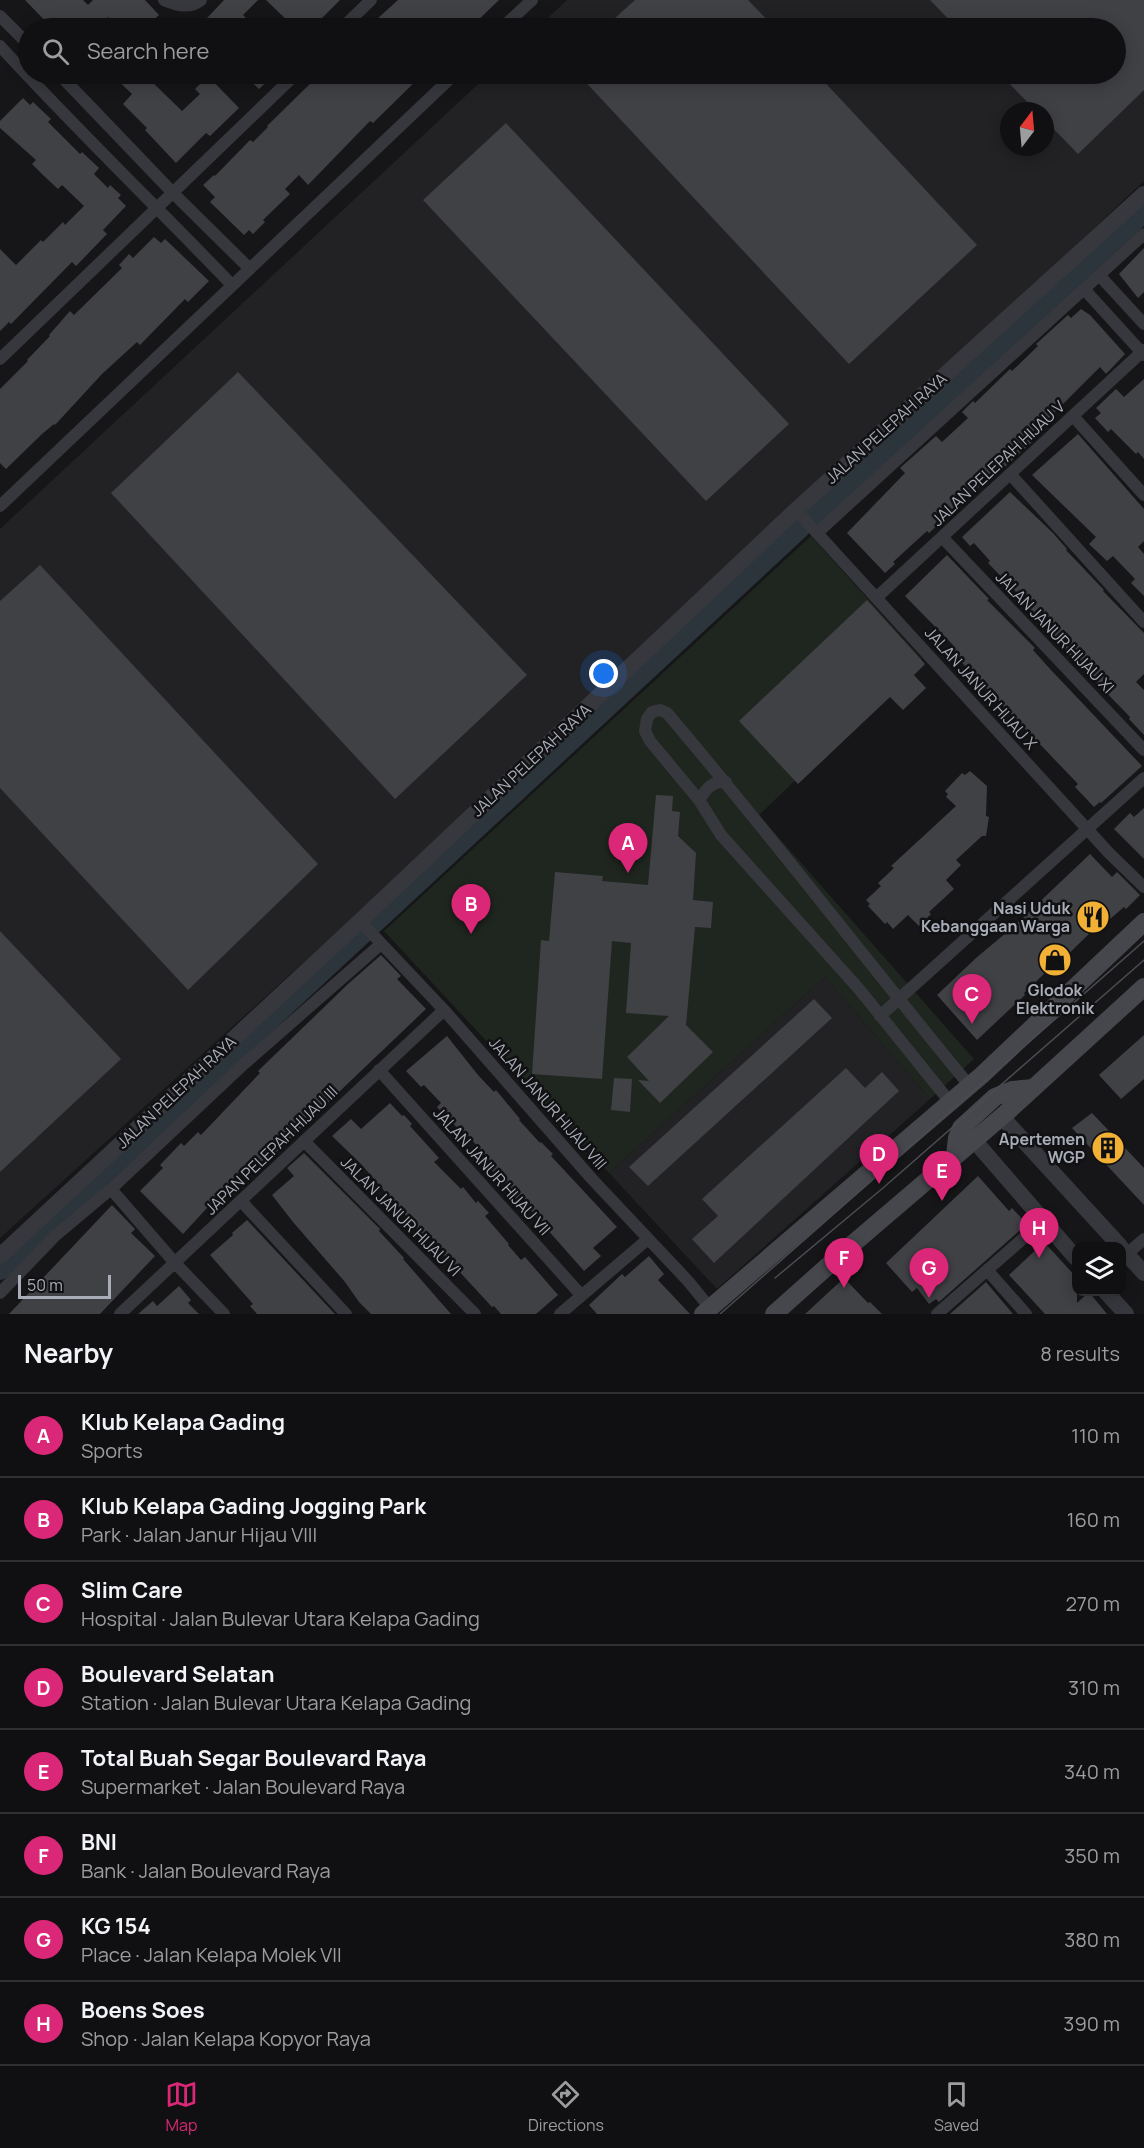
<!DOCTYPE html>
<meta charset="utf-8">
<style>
body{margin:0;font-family:Manrope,sans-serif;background:#19191b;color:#f1f3f6}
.controls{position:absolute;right:18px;bottom:18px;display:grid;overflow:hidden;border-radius:12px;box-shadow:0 3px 15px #0003}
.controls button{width:54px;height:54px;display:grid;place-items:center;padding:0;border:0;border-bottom:2px solid #303032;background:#101012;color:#f1f3f6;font:30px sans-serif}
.compass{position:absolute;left:1000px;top:102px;width:54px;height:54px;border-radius:50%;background:#101012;box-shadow:0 3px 15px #0003;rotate:16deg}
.scale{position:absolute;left:18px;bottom:15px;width:93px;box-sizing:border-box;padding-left:6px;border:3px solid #a8adb8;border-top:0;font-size:16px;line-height:21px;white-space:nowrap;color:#a8adb8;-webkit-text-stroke:4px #111113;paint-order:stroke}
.you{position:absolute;left:604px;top:674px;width:21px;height:21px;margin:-15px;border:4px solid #fff;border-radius:50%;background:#1a73e8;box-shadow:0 0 0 9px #1a73e833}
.badge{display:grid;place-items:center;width:39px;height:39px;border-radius:50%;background:#db2777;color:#fff;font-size:20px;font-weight:700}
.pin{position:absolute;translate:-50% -50px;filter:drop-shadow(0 2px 3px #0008)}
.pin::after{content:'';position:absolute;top:32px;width:21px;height:18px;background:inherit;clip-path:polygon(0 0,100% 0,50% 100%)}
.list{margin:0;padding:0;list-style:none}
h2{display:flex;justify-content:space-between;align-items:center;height:78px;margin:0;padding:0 24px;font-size:26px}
h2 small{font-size:20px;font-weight:400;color:#9c9d9f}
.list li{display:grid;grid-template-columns:39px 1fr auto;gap:18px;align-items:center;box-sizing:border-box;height:84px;padding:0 24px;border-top:2px solid #303032}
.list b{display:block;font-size:22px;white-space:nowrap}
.list p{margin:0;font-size:20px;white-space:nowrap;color:#9c9d9f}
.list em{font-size:20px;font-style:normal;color:#9c9d9f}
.icon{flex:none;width:33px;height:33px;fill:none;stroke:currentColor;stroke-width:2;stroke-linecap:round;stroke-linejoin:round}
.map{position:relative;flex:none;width:1144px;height:1314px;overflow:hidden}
.search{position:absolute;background:#101012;box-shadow:0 3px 15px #0003;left:18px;right:18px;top:18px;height:66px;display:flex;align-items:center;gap:15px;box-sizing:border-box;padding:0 21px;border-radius:33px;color:#9c9d9f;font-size:22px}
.sheet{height:750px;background:#101012}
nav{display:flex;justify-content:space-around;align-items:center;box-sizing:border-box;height:84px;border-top:2px solid #303032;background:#101012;font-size:16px;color:#9c9d9f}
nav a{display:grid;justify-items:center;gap:3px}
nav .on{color:#db2777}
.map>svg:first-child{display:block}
</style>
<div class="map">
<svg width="1144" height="1314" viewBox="0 0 1144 1314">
<rect width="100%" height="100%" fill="#161618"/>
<path fill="#222225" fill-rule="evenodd" d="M 567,0 L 1144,0 L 1144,181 L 591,701 L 0,1238 L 0,529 L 489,74 L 1116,74 L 1116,28 L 537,28 ZM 1009,111 L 1045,111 L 1045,147 L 1009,147 Z
M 825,977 L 930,1099 L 717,1289 L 609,1173 Z"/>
<path fill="#1e261f" d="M 811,536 L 922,659 L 759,815 L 974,1059 L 930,1099 L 825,977 L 609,1173 L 384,931 Z"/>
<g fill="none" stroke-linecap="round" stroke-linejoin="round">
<path stroke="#2c353c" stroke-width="22" d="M 814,514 L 1144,211
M 0,1269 L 799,528"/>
</g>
<path fill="#404145" d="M 25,0 L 83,0 L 88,5 L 93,0 L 145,0 L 159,15 L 145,28 L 119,28 L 108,17 L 96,28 L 52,28 Z
M 224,0 L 258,0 L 243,15 L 256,28 L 217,28 L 207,18 Z
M 266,0 L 340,0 L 318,22 L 325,28 L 295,28 Z
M 398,0 L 499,0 L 470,28 L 367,28 Z
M 635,0 L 748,0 L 775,28 L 604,28 Z
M 930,0 L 1144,0 L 1144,90 L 1078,154 L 1045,120 L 1045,111 L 1036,111 L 1000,74 L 1116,74 L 1116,28 L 957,28 Z
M 111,74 L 144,74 L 182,111 L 200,94 L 195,89 L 208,76 L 239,108 L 210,136 L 206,133 L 176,163 L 145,130 L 147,128 L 123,104 L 132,94 Z
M 243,74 L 275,74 L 259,89 Z
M 320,74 L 423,74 L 373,123 L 370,121 L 308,185 L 299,175 L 285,189 L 290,194 L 263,220 L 265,222 L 253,234 L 249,230 L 244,235 L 210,202 L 215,197 L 203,185 L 214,175 L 215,176 L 250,140 L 253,142 L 268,127 L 267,126 Z
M 578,74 L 817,74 L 977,245 L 849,364 Z
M 23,98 L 30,105 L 33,102 L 51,119 L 48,122 L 80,154 L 82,152 L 99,168 L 94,174 L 108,188 L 110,185 L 121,195 L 118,198 L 126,206 L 103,230 L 107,234 L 76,266 L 72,262 L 11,324 L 9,322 L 0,331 L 0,249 L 16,265 L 41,240 L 43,242 L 63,222 L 65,225 L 84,206 L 62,185 L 58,189 L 44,176 L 32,164 L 36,160 L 0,128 L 0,121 Z
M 506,123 L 789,424 L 706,501 L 423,200 Z
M 154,237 L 161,243 L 165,239 L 209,281 L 188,302 L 185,299 L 140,345 L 137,342 L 102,374 L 55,425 L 54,424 L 42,434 L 6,469 L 0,463 L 0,389 L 28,361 L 27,360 L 50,336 L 49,335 L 70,311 L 74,315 L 122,268 L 119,265 L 129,254 L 133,258 Z
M 1144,248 L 1144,292 L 1138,298 L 1119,274 Z
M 1081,309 L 1090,315 L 1125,354 L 1106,374 L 1100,367 L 1040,427 L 1044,431 L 997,474 L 995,472 L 929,533 L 927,531 L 893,562 L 895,564 L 885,573 L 847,533 L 905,473 L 900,468 L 936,436 L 942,442 L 968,418 L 962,412 L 973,401 L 975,403 L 1010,369 L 1012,371 L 1038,346 L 1036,344 L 1068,315 L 1071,318 Z
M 238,372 L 527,675 L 395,799 L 111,493 Z
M 1144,379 L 1144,459 L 1138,452 L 1136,454 L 1111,429 L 1108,432 L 1095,418 L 1101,413 L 1096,408 L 1116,389 L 1124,397 Z
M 1078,434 L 1144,509 L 1144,541 L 1138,547 L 1144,554 L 1144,596 L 1131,583 L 1135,579 L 1113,556 L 1107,561 L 1089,544 L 1096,537 L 1032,475 Z
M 1010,492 L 1053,533 L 1067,549 L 1066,550 L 1104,590 L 1103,591 L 1144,633 L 1144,674 L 1136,682 L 1144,690 L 1144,735 L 1129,719 L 1130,717 L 1053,638 L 1055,636 L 1027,606 L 1028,604 L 988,563 L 990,561 L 974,543 L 970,546 L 962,537 Z
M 947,555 L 989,599 L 987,600 L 1035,648 L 1033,650 L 1051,670 L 1142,766 L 1101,803 L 1100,802 L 1094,807 L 1075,787 L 1078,784 L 968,669 L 949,649 L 953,645 L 905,596 Z
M 40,565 L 318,864 L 188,990 L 0,788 L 0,601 Z
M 867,600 L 925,664 L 914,675 L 926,688 L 903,710 L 890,697 L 798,784 L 739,721 Z
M 970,771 L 987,786 L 986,816 L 989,817 L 986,836 L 982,836 L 956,860 L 961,865 L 946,880 L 954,889 L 929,912 L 931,914 L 919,926 L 908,915 L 893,929 L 887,922 L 885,924 L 868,906 L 870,904 L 866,900 L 881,886 L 878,883 L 894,868 L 891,866 L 956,806 L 946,797 L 948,794 L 945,791 L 962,773 L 965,775 Z
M 656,795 L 673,796 L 672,811 L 680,812 L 678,836 L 696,853 L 693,900 L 713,902 L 711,928 L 695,927 L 686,1025 L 713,1052 L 660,1103 L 638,1080 L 649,1081 L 627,1057 L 669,1016 L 626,1013 L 631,943 L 612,941 L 602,1079 L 532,1074 L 541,940 L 549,941 L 555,872 L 603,876 L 602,881 L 648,885 Z
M 1144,808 L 1144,859 L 1114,829 L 1130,813 L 1134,817 Z
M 1090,854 L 1112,877 L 1117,872 L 1140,895 L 1126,909 L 1124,907 L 1095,932 L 1093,930 L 1049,973 L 1047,971 L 1024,993 L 1025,995 L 977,1040 L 937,995 L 976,958 L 1013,927 Z
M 0,931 L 121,1059 L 0,1172 Z
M 381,955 L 401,976 L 397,979 L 426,1009 L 276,1152 L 274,1150 L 259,1164 L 253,1158 L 183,1234 L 140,1191 L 163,1168 L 160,1165 L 181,1143 L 184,1146 L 198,1132 L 201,1135 L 260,1073 L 258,1071 L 348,984 Z
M 814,999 L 832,1018 L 648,1186 L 629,1167 Z
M 1144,1035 L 1144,1079 L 1121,1099 L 1099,1075 Z
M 447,1036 L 478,1075 L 494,1092 L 496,1090 L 520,1119 L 519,1120 L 540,1143 L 541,1142 L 553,1154 L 551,1156 L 617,1227 L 593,1248 L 601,1256 L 584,1271 L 524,1203 L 520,1206 L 512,1198 L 516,1195 L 498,1175 L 497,1176 L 484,1162 L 481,1165 L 471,1154 L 478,1147 L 465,1132 L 463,1134 L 449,1119 L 448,1120 L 437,1107 L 441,1103 L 424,1085 L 421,1087 L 406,1071 Z
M 846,1068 L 865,1088 L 882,1072 L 899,1091 L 714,1263 L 692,1239 L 718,1216 L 702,1199 Z
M 614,1078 L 632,1079 L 630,1112 L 611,1110 Z
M 390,1103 L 402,1116 L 404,1115 L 412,1124 L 410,1126 L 439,1158 L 434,1162 L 461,1189 L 463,1187 L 476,1203 L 478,1201 L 489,1213 L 485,1216 L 509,1244 L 508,1245 L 521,1260 L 525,1257 L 558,1295 L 536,1314 L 501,1314 L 494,1306 L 492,1307 L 444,1255 L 446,1253 L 430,1235 L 426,1239 L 361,1164 L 332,1136 L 351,1119 L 361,1129 Z
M 1092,1113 L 1144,1168 L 1144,1205 L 1072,1128 Z
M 304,1153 L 380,1229 L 379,1231 L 404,1258 L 403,1259 L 451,1314 L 371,1314 L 359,1302 L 345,1282 L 293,1222 L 272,1195 L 294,1176 L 287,1168 Z
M 978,1176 L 1009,1211 L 1012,1208 L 1027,1224 L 939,1302 L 936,1299 L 929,1304 L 917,1288 L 912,1292 L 886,1263 Z
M 112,1205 L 135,1229 L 131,1233 L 155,1256 L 100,1314 L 9,1314 Z
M 247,1220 L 335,1314 L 257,1314 L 250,1306 L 253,1304 L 210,1255 L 233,1235 L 232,1233 Z
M 1044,1242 L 1077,1278 L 1077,1303 L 1089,1292 L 1107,1314 L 1045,1314 L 1009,1275 Z
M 649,1256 L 664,1274 L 658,1280 L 690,1314 L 597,1314 L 589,1305 L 622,1274 L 625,1277 Z
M 844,1278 L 868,1303 L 870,1302 L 882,1314 L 805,1314 Z
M 986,1282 L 1013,1314 L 950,1314 Z
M 179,1286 L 191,1300 L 188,1303 L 199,1314 L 138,1314 L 153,1301 L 157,1306 Z"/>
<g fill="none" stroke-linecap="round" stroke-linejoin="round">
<path stroke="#37383d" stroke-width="12" d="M 164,0 C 177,6 190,9 201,0
M 0,16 L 28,44
M 342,28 L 371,0
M 502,28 L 532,0
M 0,46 C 75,128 155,205 232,285
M 59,74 L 173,193 L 250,269
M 1099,275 L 1144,324
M 1084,289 L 1144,355
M 0,359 L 296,74
M 1073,416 L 1144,495
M 1011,475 L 1144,622
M 0,506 L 455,74
M 796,510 L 1109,853 L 1144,887
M 817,533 L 1144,234
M 942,537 L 1144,750
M 876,598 L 1144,350
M 699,800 C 706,789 713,780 726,782
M 360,921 L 444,1010 L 592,1179 L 688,1281 L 710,1308
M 880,1016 L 1144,778
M 379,1070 L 581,1295
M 950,1102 L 859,989 L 721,835 L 699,800 L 650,741 L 645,731 L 647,719 L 652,712 L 660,710 L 667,713 C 771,835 867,962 969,1085
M 304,1141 L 475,1314
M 111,1189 L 175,1263 L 224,1314
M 241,1201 L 346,1314
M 1127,1254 L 1144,1239
M 988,1271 L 1026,1314
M 0,1293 L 55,1236 L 111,1189 L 244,1064 L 381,944
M 120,1314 L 444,1010
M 560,1314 L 648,1239
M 937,1314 L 1043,1221"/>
<path stroke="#37383d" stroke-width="16" d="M 1002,1117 L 1120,1246
M 973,1139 L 1076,1258
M 1122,1249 L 1144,1273
M 0,1256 L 360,921 L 796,510 L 1144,194
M 1106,1292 L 1126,1314"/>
<path stroke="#45474d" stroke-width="18" d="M 955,1155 L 957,1138 L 961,1128 L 995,1097 L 1012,1090 L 1033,1088
M 703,1314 L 982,1075 L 1144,922
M 774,1314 L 848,1248 L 1006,1113 L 1144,987"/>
<path stroke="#4a4c52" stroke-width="1.5" d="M 775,1278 L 883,1188 L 1144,960
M 720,1314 L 1144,941"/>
</g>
<defs>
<symbol id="restaurant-disc" viewBox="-11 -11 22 22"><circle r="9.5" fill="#f2b134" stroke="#111113"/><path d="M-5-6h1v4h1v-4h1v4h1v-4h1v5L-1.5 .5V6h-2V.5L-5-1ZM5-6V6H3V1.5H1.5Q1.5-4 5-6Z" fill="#111"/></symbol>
<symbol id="shop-disc" viewBox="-11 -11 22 22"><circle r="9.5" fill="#f2b134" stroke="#111113"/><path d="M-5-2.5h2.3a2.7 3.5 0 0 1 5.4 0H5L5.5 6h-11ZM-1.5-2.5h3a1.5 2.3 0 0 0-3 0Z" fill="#111"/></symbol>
<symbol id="building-disc" viewBox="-11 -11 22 22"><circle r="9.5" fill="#f2b134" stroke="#111113"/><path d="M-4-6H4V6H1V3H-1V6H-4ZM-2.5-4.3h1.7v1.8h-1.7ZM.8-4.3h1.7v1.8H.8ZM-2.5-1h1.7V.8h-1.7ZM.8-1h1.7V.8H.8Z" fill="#111"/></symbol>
</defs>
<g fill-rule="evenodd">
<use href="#restaurant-disc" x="1074" y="898" width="38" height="38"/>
<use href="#shop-disc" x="1036" y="941" width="38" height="38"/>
<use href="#building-disc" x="1089" y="1129" width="38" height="38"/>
</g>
<g text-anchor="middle" stroke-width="5" stroke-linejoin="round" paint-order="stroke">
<g font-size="16" fill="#a8adb8" stroke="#111113">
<text transform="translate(886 428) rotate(-42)" y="6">JALAN PELEPAH RAYA</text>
<text transform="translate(998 463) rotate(-43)" y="6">JALAN PELEPAH HIJAU V</text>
<text transform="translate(1055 632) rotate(46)" y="6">JALAN JANUR HIJAU XI</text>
<text transform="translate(981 688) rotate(48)" y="6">JALAN JANUR HIJAU X</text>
<text transform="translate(531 760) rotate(-43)" y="6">JALAN PELEPAH RAYA</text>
<text transform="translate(176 1092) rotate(-43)" y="6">JALAN PELEPAH RAYA</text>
<text transform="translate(548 1103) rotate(49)" y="6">JALAN JANUR HIJAU VIII</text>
<text transform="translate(271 1150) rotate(-44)" y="6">JAPAN PELEPAH HIJAU III</text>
<text transform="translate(492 1171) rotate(48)" y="6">JALAN JANUR HIJAU VII</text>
<text transform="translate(401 1216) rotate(45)" y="6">JALAN JANUR HIJAU VI</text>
</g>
<g font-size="16" font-weight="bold" fill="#a8adb8" stroke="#111113" text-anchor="end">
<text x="1070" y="914">Nasi Uduk<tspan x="1070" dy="18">Kebanggaan Warga</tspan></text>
<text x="1055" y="996" text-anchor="middle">Glodok<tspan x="1055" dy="18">Elektronik</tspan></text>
<text x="1085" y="1145">Apertemen<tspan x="1085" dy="18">WGP</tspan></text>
</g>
</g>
</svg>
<div class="controls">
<button><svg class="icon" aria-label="layers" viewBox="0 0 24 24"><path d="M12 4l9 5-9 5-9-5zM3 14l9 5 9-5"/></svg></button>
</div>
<svg class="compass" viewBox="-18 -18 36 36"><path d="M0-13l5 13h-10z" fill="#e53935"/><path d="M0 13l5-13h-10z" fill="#9c9d9f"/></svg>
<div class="scale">50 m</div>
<div class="you"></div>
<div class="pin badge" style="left:628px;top:873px">A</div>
<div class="pin badge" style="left:471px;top:934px">B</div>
<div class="pin badge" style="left:972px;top:1024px">C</div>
<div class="pin badge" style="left:879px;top:1184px">D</div>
<div class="pin badge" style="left:942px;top:1201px">E</div>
<div class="pin badge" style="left:844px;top:1288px">F</div>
<div class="pin badge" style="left:929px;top:1298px">G</div>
<div class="pin badge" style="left:1039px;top:1258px">H</div>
<div class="search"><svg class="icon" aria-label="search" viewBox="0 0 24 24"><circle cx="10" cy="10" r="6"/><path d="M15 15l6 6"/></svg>Search here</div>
</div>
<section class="sheet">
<h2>Nearby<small>8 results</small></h2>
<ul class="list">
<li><span class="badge">A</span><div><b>Klub Kelapa Gading</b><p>Sports</p></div><em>110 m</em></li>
<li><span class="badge">B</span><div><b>Klub Kelapa Gading Jogging Park</b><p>Park · Jalan Janur Hijau VIII</p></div><em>160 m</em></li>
<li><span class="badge">C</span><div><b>Slim Care</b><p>Hospital · Jalan Bulevar Utara Kelapa Gading</p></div><em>270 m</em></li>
<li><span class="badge">D</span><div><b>Boulevard Selatan</b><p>Station · Jalan Bulevar Utara Kelapa Gading</p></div><em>310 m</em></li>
<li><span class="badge">E</span><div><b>Total Buah Segar Boulevard Raya</b><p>Supermarket · Jalan Boulevard Raya</p></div><em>340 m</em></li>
<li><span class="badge">F</span><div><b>BNI</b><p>Bank · Jalan Boulevard Raya</p></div><em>350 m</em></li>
<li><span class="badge">G</span><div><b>KG 154</b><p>Place · Jalan Kelapa Molek VII</p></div><em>380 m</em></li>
<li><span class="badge">H</span><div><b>Boens Soes</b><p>Shop · Jalan Kelapa Kopyor Raya</p></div><em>390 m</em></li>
</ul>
</section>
<nav>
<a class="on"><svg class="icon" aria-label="map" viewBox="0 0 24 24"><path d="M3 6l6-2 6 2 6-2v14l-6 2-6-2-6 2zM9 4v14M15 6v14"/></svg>Map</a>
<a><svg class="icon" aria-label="directions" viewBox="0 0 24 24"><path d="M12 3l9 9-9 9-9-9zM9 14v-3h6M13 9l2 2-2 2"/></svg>Directions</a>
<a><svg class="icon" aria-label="saved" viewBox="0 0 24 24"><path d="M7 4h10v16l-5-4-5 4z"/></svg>Saved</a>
</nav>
